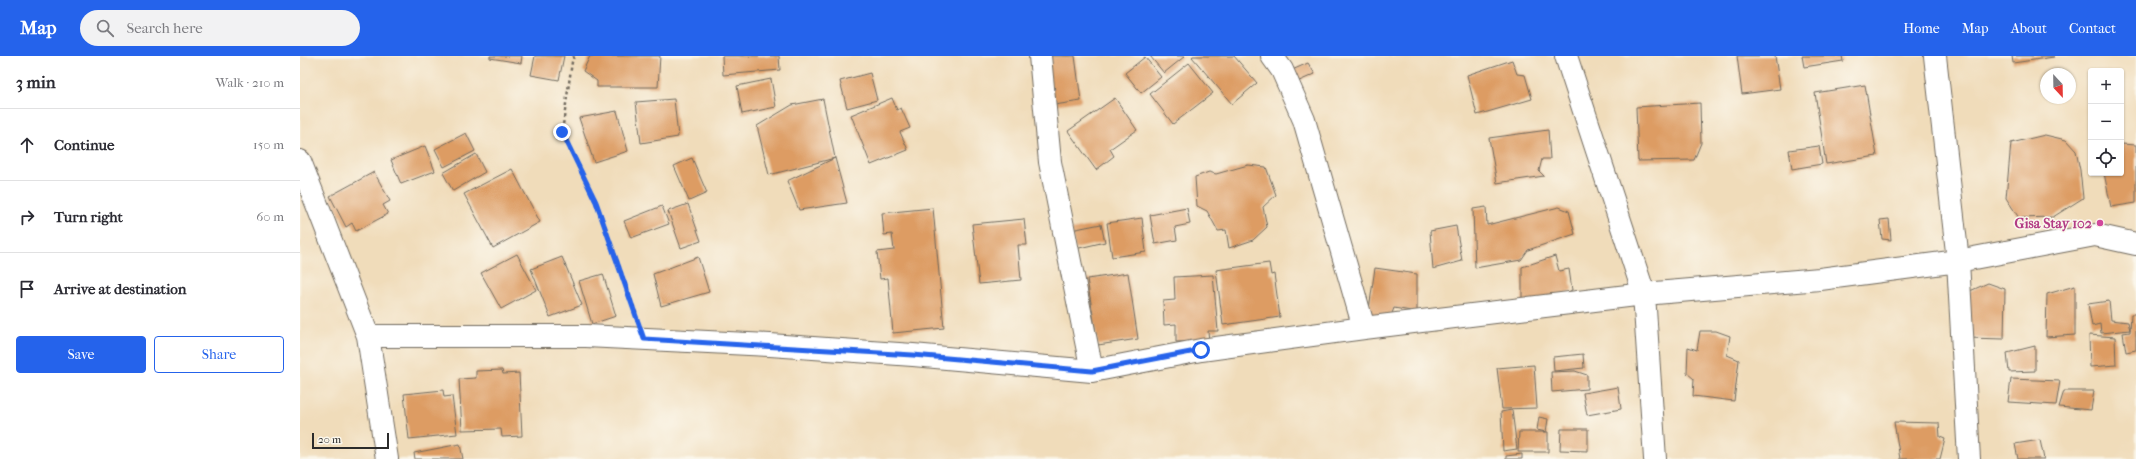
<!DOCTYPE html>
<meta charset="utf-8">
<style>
body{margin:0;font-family:"IM FELL French Canon",serif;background:#f2f2f3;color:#2b2b33}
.controls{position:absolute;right:12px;top:12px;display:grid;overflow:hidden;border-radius:4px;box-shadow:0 1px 3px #0004}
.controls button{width:36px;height:36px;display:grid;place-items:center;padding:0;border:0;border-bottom:1px solid #e1e1e2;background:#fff;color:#2b2b33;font:20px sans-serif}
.compass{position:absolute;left:1740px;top:12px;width:36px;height:36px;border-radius:50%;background:#fff;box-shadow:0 1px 3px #0004;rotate:158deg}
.scale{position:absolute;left:12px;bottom:10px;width:77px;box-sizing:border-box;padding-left:4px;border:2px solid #2b2b2b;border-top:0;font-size:11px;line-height:14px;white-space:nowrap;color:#2b2b2b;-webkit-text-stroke:3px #fbf7ec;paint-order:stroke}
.stop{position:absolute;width:12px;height:12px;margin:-9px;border:3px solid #2563eb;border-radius:50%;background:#fff}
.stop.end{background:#2563eb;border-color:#fff;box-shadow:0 1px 4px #0008}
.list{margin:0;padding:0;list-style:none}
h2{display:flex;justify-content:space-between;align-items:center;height:52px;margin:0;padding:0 16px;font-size:17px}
h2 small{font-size:13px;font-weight:400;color:#7c7c81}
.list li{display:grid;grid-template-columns:26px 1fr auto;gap:12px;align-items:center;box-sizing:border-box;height:72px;padding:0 16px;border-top:1px solid #e1e1e2}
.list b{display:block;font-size:15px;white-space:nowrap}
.list em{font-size:13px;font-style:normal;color:#7c7c81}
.actions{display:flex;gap:8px;padding:12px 16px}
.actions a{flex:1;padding:9px 0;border:1px solid #2563eb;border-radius:4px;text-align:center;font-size:14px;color:#2563eb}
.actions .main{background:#2563eb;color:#fff}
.icon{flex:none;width:22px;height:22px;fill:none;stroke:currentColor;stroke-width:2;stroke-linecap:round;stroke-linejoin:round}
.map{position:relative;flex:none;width:1836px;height:403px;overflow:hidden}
header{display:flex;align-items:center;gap:24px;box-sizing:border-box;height:56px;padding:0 20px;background:#2563eb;color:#fff}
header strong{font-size:19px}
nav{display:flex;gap:22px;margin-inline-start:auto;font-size:14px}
.search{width:280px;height:36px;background:#f2f2f3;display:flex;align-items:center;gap:10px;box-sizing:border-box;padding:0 14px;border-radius:22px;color:#7c7c81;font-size:15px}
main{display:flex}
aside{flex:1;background:#fff}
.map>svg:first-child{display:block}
</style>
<header>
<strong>Map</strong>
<div class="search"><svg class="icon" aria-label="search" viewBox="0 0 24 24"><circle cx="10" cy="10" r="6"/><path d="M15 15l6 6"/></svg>Search here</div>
<nav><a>Home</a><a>Map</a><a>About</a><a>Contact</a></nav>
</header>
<main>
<aside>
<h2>3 min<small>Walk · 210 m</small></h2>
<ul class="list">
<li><svg class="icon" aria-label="ahead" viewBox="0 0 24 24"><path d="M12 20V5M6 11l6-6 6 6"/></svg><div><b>Continue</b></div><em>150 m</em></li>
<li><svg class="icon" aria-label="right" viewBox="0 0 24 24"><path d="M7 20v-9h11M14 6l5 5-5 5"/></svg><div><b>Turn right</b></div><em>60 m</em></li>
<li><svg class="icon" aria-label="arrive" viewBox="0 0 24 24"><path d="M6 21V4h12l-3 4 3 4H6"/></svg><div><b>Arrive at destination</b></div></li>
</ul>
<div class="actions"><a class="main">Save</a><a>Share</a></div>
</aside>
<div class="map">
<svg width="1836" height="403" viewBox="0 0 1836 403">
<rect width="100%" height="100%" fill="#fbf7ec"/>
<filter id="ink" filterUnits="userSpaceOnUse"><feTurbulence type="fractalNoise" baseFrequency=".025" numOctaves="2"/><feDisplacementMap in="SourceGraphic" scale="8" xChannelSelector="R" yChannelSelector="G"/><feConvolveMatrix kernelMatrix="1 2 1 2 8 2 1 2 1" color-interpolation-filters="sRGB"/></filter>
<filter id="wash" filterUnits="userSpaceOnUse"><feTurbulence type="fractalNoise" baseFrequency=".012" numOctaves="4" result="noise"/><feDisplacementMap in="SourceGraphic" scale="16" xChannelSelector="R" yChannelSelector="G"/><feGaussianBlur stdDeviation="0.9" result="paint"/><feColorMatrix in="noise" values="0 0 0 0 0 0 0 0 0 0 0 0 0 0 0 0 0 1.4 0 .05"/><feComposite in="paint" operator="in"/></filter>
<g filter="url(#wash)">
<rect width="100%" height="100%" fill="#f0dcba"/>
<g id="blocks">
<path fill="#dd9c64" d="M 190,0 L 222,0 L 221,7 L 190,2 Z
M 235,0 L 264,0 L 259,24 L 231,19 Z
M 290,0 L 360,0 L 358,31 L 297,31 L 297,25 L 283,15 Z
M 422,0 L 479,0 L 480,14 L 423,19 Z
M 745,0 L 775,0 L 781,45 L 754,49 Z
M 850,0 L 885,0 L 864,17 Z
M 893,0 L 934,0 L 957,27 L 932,48 L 892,1 Z
M 1437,0 L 1475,0 L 1480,33 L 1442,38 Z
M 1502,0 L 1542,0 L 1543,5 L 1504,11 Z
M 1712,0 L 1754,0 L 1754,1 L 1713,7 Z
M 845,1 L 861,21 L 841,37 L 825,17 Z
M 1212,4 L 1217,18 L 1225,19 L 1232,43 L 1177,59 L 1167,19 Z
M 889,7 L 913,37 L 873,68 L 850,38 Z
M 1008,7 L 1015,18 L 997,26 L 990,15 Z
M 570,17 L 577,44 L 547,52 L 540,25 Z
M 471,23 L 476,51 L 442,58 L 437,30 Z
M 1565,29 L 1577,100 L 1526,108 L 1515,37 Z
M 592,42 L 597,54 L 601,52 L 610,72 L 600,76 L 608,94 L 571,109 L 551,59 Z
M 815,42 L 837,74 L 810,93 L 814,100 L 796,114 L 768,75 Z
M 374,43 L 378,81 L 341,87 L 336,46 Z
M 523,43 L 535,102 L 547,147 L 499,154 L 487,125 L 535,102 L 469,119 L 457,70 L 492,49 Z
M 1400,47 L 1401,87 L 1394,104 L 1338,105 L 1336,51 Z
M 317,55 L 328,95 L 294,106 L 279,62 Z
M 1248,74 L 1250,103 L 1242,103 L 1239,115 L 1244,120 L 1197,127 L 1189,82 Z
M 166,77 L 175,95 L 144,111 L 135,93 Z
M 1745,79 L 1766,84 L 1776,95 L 1780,114 L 1783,142 L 1753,161 L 1719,162 L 1706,142 L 1711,87 Z
M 1821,88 L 1836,89 L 1836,147 L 1811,151 L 1804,117 L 1821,117 Z
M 125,90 L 135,115 L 101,128 L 91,104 Z
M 1519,90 L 1522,108 L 1492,113 L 1489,94 Z
M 176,98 L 185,116 L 153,135 L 143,117 Z
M 392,102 L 407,137 L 389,145 L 374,110 Z
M 948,109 L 966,111 L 976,139 L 963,151 L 967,171 L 953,184 L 929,192 L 926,174 L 918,175 L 907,155 L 897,150 L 895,121 L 909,116 L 916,118 Z
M 212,113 L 240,166 L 193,192 L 164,138 Z
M 74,116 L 90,145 L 83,149 L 88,158 L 56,175 L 52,167 L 46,171 L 30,140 Z
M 388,148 L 401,185 L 381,192 L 368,155 Z
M 362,150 L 369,168 L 331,182 L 324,165 Z
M 1186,151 L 1187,169 L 1259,151 L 1269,155 L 1275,178 L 1228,194 L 1221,204 L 1175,212 L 1173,153 Z
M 633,152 L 644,272 L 593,277 L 588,222 L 580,223 L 577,196 L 594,194 L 592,178 L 584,179 L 582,157 Z
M 887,152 L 890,168 L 875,171 L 877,184 L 855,188 L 850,159 Z
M 842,162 L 846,196 L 812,201 L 807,167 Z
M 724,163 L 727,189 L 718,189 L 721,224 L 679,228 L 672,168 Z
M 1589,163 L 1591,184 L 1582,183 L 1580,164 Z
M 801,168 L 805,186 L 775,193 L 771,174 Z
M 1156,170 L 1162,205 L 1133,213 L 1130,175 Z
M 217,198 L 236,234 L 201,253 L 181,217 Z
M 1255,200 L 1259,215 L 1269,213 L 1272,234 L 1251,245 L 1222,249 L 1222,211 Z
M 262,201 L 282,249 L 250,261 L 231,213 Z
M 398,201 L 409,236 L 361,250 L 353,218 Z
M 969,207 L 971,219 L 974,218 L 980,261 L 923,269 L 916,214 Z
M 1075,212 L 1117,218 L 1117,256 L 1094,252 L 1091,260 L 1068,260 Z
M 828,217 L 838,283 L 798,289 L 787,223 Z
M 303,218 L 316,260 L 292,268 L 279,225 Z
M 913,219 L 918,275 L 908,275 L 909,285 L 876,286 L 876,268 L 864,269 L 863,245 L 875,244 L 874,221 Z
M 1688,227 L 1705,233 L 1704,283 L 1667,282 L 1670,235 Z
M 1775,230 L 1775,279 L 1746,281 L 1747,238 Z
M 1809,245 L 1811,264 L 1828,266 L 1830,274 L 1801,277 L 1800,268 L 1792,270 L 1788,248 Z
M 1831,258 L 1836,258 L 1836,294 L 1826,296 L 1823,277 L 1830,276 Z
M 1400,275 L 1416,275 L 1430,280 L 1427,299 L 1439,304 L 1434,345 L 1393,340 L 1394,323 L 1387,317 L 1388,291 L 1397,294 Z
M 1789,279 L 1815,281 L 1816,309 L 1790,311 Z
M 1735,290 L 1735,315 L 1709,316 L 1707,297 Z
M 1283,298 L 1284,312 L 1254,315 L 1253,301 Z
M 1234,309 L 1237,352 L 1202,353 L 1197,312 Z
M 202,314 L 203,318 L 219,317 L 222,380 L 202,381 L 201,373 L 162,374 L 159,323 L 176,322 L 176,315 Z
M 1275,315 L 1287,319 L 1287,333 L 1252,336 L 1251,316 Z
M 1711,323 L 1760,325 L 1756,349 L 1708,346 Z
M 1318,331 L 1321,353 L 1287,359 L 1283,337 Z
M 143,334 L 144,341 L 152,340 L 157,378 L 109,383 L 104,338 Z
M 1764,335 L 1794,335 L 1791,354 L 1759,351 Z
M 1212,354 L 1217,393 L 1203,395 L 1201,356 Z
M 1239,361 L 1248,363 L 1246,376 L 1237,374 Z
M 1594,366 L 1639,367 L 1640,381 L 1645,383 L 1640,403 L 1600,403 Z
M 1261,373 L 1288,373 L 1288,395 L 1260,394 Z
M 1219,376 L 1248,376 L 1248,396 L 1218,396 Z
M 1740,384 L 1744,403 L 1718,403 L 1715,388 Z
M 160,388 L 163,403 L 115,403 L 114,397 Z
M 1222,398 L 1222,403 L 1206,403 L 1206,400 Z"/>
</g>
</g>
<g filter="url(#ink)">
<use href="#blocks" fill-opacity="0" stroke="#70695d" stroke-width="1"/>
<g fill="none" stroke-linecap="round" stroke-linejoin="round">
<defs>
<path id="minor" d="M 740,0 L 750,106 L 792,315
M 972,0 L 982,14 L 1004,64 L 1064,272
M 1266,0 L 1344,238 L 1355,403
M 1635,0 L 1658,205 L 1669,403
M 0,105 L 68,280 L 87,403
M 68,280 L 286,280 L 470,289 L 613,299 L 792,315 L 901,294 L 1064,272 L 1344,238 L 1520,223 L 1658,205 L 1795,179 L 1836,188"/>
</defs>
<use href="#minor" stroke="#70695d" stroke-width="24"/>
<path stroke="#70695d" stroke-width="2.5" stroke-dasharray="3 3" stroke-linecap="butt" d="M 274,0 L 272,6 L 262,76 L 296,146 L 336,258"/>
<use href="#minor" stroke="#fff" stroke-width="22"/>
</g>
</g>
<g fill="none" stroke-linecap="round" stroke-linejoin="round" filter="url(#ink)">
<path stroke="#2563eb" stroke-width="5" d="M 262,76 L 296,146 L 344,283 L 613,299 L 792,315 L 901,294"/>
</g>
<circle fill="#d1479c" stroke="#fbf7ec" stroke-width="1.5" cx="1800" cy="167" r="4"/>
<g text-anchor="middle" stroke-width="3" stroke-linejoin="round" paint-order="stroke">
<g font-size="14" font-weight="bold" fill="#b23c85" stroke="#fbf7ec" text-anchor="end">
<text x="1792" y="172">Gisa Stay 102</text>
</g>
</g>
</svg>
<div class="controls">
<button>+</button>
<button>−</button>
<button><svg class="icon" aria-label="locate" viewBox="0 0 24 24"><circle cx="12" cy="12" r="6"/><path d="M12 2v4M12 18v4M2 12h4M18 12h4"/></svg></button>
</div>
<svg class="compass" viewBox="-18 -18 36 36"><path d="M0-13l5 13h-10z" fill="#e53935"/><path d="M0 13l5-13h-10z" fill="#7c7c81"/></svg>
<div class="scale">20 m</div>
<div class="stop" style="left:901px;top:294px"></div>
<div class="stop end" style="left:262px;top:76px"></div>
</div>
</main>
